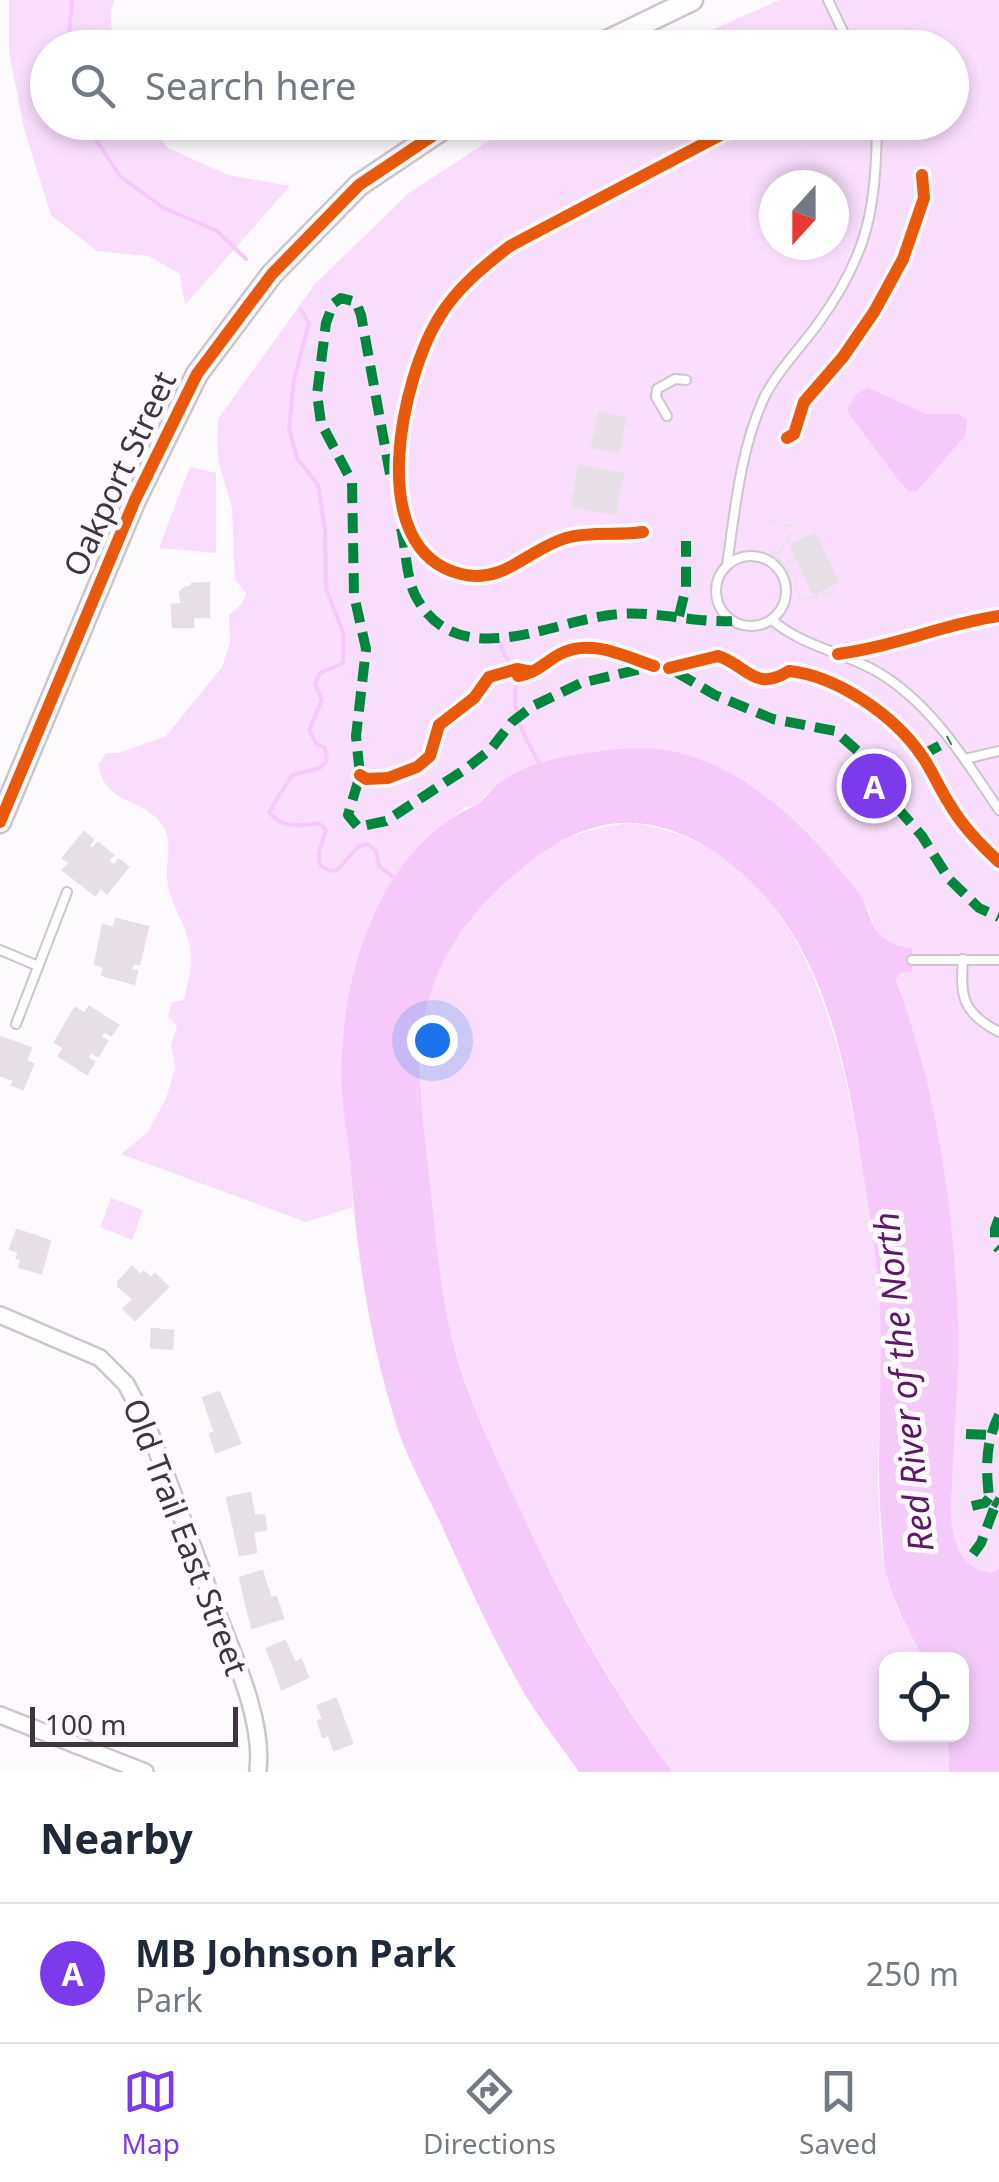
<!DOCTYPE html>
<style>
body{margin:0;font-family:"Noto Sans",sans-serif;background:#f6f6f7;color:#1f2937}
.controls{position:absolute;right:30px;bottom:30px;display:grid;overflow:hidden;border-radius:20px;box-shadow:0 5px 15px #0003}
.controls button{width:90px;height:90px;display:grid;place-items:center;padding:0;border:0;border-bottom:2px solid #e0e1e3;background:#fff;color:#1f2937;font:50px sans-serif}
.compass{position:absolute;left:759px;top:170px;width:90px;height:90px;border-radius:50%;background:#fff;box-shadow:0 5px 15px #0003;rotate:201deg}
.scale{position:absolute;left:30px;bottom:25px;width:208px;box-sizing:border-box;padding-left:10px;border:5px solid #3e353f;border-top:0;font-size:28px;line-height:35px;white-space:nowrap;color:#3e353f;-webkit-text-stroke:8px #fef9fe;paint-order:stroke}
.you{position:absolute;left:432px;top:1040px;width:35px;height:35px;margin:-25px;border:8px solid #fff;border-radius:50%;background:#1a73e8;box-shadow:0 0 0 15px #1a73e833}
.badge{display:grid;place-items:center;width:65px;height:65px;border-radius:50%;background:#7c3aed;color:#fff;font-size:32px;font-weight:700}
.pin{position:absolute;translate:-50% -50%;border:5px solid #fff;box-shadow:0 2px 10px #0006}
.list{margin:0;padding:0;list-style:none}
h2{display:flex;justify-content:space-between;align-items:center;height:130px;margin:0;padding:0 40px;font-size:42px}
h2 small{font-size:32px;font-weight:400;color:#747a83}
.list li{display:grid;grid-template-columns:65px 1fr auto;gap:30px;align-items:center;box-sizing:border-box;height:140px;padding:0 40px;border-top:2px solid #e0e1e3}
.list b{display:block;font-size:38px;white-space:nowrap}
.list p{margin:0;font-size:32px;white-space:nowrap;color:#747a83}
.list em{font-size:32px;font-style:normal;color:#747a83}
.icon{flex:none;width:55px;height:55px;fill:none;stroke:currentColor;stroke-width:2;stroke-linecap:round;stroke-linejoin:round}
.map{position:relative;flex:none;width:999px;height:1772px;overflow:hidden}
.search{position:absolute;background:#fff;box-shadow:0 5px 15px #0003;left:30px;right:30px;top:30px;height:110px;display:flex;align-items:center;gap:25px;box-sizing:border-box;padding:0 35px;border-radius:55px;color:#747a83;font-size:38px}
.sheet{height:270px;background:#fff}
nav{display:flex;justify-content:space-around;align-items:center;box-sizing:border-box;height:140px;border-top:2px solid #e0e1e3;background:#fff;font-size:28px;color:#747a83}
nav a{display:grid;justify-items:center;gap:5px}
nav .on{color:#7c3aed}
.map>svg:first-child{display:block}
</style>
<div class="map">
<svg width="999" height="1772" viewBox="0 0 999 1772">
<rect width="100%" height="100%" fill="#fdfafd"/>
<path fill="#f8defb" fill-rule="evenodd" d="M 9,0 L 114,0 L 111,12 L 112,47 L 48,48 L 48,122 L 148,123 L 168,148 L 228,175 L 290,186 L 185,305 L 180,274 L 148,256 L 97,251 L 51,215 L 24,129 L 9,52 Z
M 780,0 L 999,0 L 999,1568 L 991,1573 C 957,1567 955,1549 951,1519 C 952,1452 960,1385 958,1319 C 954,1204 935,1088 896,980 L 899,973 L 912,971 L 912,948 L 884,941 L 876,933 L 870,912 L 799,825 L 734,776 L 499,782 L 476,805 L 464,808 L 412,854 L 354,982 L 347,1006 L 342,1092 L 348,1125 L 353,1207 L 306,1222 L 121,1154 L 147,1133 L 166,1099 L 175,1067 L 171,1045 L 177,1026 L 168,1016 L 172,1002 L 184,1000 C 189,980 194,957 188,938 C 182,919 169,899 167,879 C 165,862 174,844 163,826 C 144,796 106,808 98,764 L 106,753 L 119,753 L 166,736 L 222,667 L 230,643 L 229,615 L 242,604 L 246,593 L 235,580 L 232,508 L 218,460 L 218,419 L 315,284 L 409,193 L 516,123 L 952,122 L 952,48 L 672,47 ZM 774,185 L 834,185 L 834,245 L 774,245 Z
M 190,467 L 216,473 L 216,553 L 159,548 Z
M 630,823 C 793,842 838,1019 860,1155 C 869,1207 877,1260 880,1313 C 885,1398 870,1485 885,1570 C 891,1601 908,1632 924,1659 L 886,1660 L 886,1734 L 948,1735 L 949,1772 L 673,1772 C 610,1688 562,1598 517,1504 C 493,1452 468,1397 453,1342 C 438,1289 435,1231 429,1177 C 421,1099 408,1011 453,940 C 461,928 473,917 482,905 C 525,855 564,831 630,823 Z
M 111,1198 L 143,1210 L 132,1240 L 100,1227 Z"/>
<path fill="#f5cafa" d="M 868,388 L 926,414 L 957,414 L 967,419 L 965,436 L 917,491 L 909,491 L 899,481 L 849,414 L 847,409 L 856,394 Z
M 617,749 C 630,749 643,748 656,749 C 737,757 806,825 854,887 C 879,919 863,940 912,948 L 912,972 L 900,973 L 896,980 C 936,1088 954,1205 958,1319 C 960,1386 952,1452 951,1519 C 955,1547 960,1567 991,1573 L 999,1568 L 999,1772 L 949,1772 L 948,1735 L 962,1734 L 962,1660 L 924,1659 C 909,1633 894,1604 886,1574 C 883,1561 883,1546 882,1533 C 875,1461 883,1388 880,1315 C 878,1263 869,1211 861,1160 C 849,1082 834,1002 792,933 C 752,867 667,800 586,830 C 555,841 532,859 508,880 C 460,923 427,974 421,1040 C 418,1085 424,1129 429,1174 C 435,1229 439,1285 452,1339 C 466,1395 493,1451 517,1503 C 561,1598 609,1688 673,1772 L 579,1772 C 562,1747 543,1723 527,1698 C 494,1642 467,1581 440,1522 C 426,1493 410,1463 399,1433 C 370,1345 356,1251 350,1159 C 348,1136 343,1114 342,1091 C 337,989 374,852 474,806 C 485,801 491,787 502,781 C 537,758 577,754 617,749 Z"/>
<g fill="none" stroke-linecap="round" stroke-linejoin="round">
<path stroke="#f5cafa" stroke-width="4" d="M 68,48 L 72,0
M 84,122 L 120,176 L 162,207 L 217,231 L 246,259
M 301,310 L 309,323 L 294,380 L 289,428 L 297,458 L 318,485 L 325,529 L 326,589 L 343,632 L 343,663 L 320,673 L 315,684 L 322,700 L 309,730 L 316,743 L 325,748 L 327,760 L 320,768 L 292,775 L 269,812 C 281,829 301,826 319,823 L 326,830 C 321,848 308,869 336,871 L 359,846 L 368,844 L 376,851 L 379,866 L 396,879
M 501,645 C 503,659 515,666 517,681 C 517,686 514,691 515,697 C 515,722 528,743 540,764"/>
</g>
<path fill="#e6e0e6" stroke="#e6e0e6" stroke-width="2.5" d="M 599,413 L 625,418 L 619,452 L 592,447 Z
M 579,466 L 623,474 L 615,514 L 572,506 Z
M 815,534 L 830,566 L 806,578 L 791,545 Z
M 830,566 L 838,582 L 814,594 L 806,578 Z
M 209,583 L 209,617 L 193,617 L 193,627 L 173,627 L 172,605 L 182,604 L 180,592 L 185,588 L 192,587 L 192,584 Z
M 84,832 L 93,840 L 88,846 L 93,849 L 98,843 L 113,855 L 108,861 L 114,866 L 119,860 L 128,867 L 107,893 L 101,888 L 95,895 L 63,870 L 70,863 L 63,858 Z
M 116,919 L 148,927 L 139,964 L 133,963 L 131,970 L 137,971 L 134,984 L 102,975 L 104,967 L 95,964 L 103,925 L 114,928 Z
M 89,1007 L 118,1025 L 111,1035 L 104,1031 L 100,1037 L 107,1041 L 98,1056 L 91,1052 L 87,1058 L 94,1062 L 87,1074 L 59,1056 L 64,1048 L 55,1042 L 75,1008 L 85,1014 Z
M 0,1037 L 31,1048 L 26,1061 L 33,1064 L 23,1089 L 12,1085 L 14,1080 L 0,1075 Z
M 17,1230 L 50,1241 L 41,1273 L 19,1267 L 22,1259 L 17,1258 L 19,1252 L 10,1249 Z
M 132,1267 L 140,1275 L 144,1272 L 151,1278 L 155,1274 L 168,1287 L 135,1320 L 124,1309 L 133,1299 L 128,1294 L 130,1292 L 126,1293 L 118,1286 L 119,1281 Z
M 152,1329 L 173,1331 L 172,1349 L 151,1347 Z
M 219,1392 L 240,1443 L 216,1452 L 210,1434 L 215,1432 L 203,1398 Z
M 250,1493 L 254,1516 L 264,1515 L 266,1529 L 253,1532 L 256,1552 L 240,1555 L 227,1498 Z
M 262,1571 L 271,1599 L 276,1597 L 283,1618 L 252,1628 L 240,1578 Z
M 285,1641 L 295,1663 L 301,1660 L 308,1677 L 282,1689 L 267,1649 Z
M 336,1699 L 352,1743 L 334,1750 L 329,1735 L 323,1737 L 318,1721 L 323,1719 L 318,1706 Z"/>
<g fill="none" stroke-linecap="round" stroke-linejoin="round">
<defs>
<path id="service" d="M 828,0 L 851,48
M 667,416 L 656,397 L 657,389 L 675,379 L 686,380
M716 591a35 35 0 1 1 70 0a35 35 0 1 1-70 0Z
M 727,565 C 735,510 740,452 763,400 C 775,374 800,348 817,325 C 869,254 876,208 877,122
M 772,620 C 802,646 842,652 876,671 C 930,702 965,759 999,810
M 965,759 L 999,751
M 0,950 L 38,966
M 963,959 C 960,998 963,1013 999,1032
M 912,960 L 999,960
M 16,1024 L 67,892"/>
<path id="minor" d="M 0,1315 L 100,1358 L 126,1384 L 146,1422 C 169,1483 192,1544 214,1605 C 232,1652 264,1720 258,1769
M 0,1715 L 145,1772"/>
<path id="tertiary" d="M 593,48 L 692,0
M 0,822 L 135,500 L 197,374 L 272,274 L 359,185 L 453,122"/>
</defs>
<use href="#service" stroke="#cbc5cc" stroke-width="12"/>
<use href="#minor" stroke="#cbc5cc" stroke-width="20"/>
<use href="#tertiary" stroke="#cbc5cc" stroke-width="25"/>
<path stroke="#e5e4e5" stroke-width="2.5" stroke-dasharray="10 5" stroke-linecap="butt" d="M 770,521 L 792,526 L 790,537 L 771,563
M 777,557 L 796,579 L 799,600 L 833,592
M 786,563 L 795,558"/>
<use href="#service" stroke="#fffeff" stroke-width="8"/>
<use href="#minor" stroke="#fffeff" stroke-width="15"/>
<use href="#tertiary" stroke="#fffeff" stroke-width="20"/>
<path stroke="#00873e" stroke-width="10" stroke-dasharray="20 10" stroke-linecap="butt" d="M 390,474 L 361,315 L 356,302 L 341,298 L 333,304 L 326,323 L 317,394 L 321,423 L 352,482 L 354,595 L 366,649 L 356,736 L 360,775 L 348,815 L 358,827 L 386,821 L 467,768 L 491,749 L 512,722 L 533,706 L 581,683 L 654,666 L 669,668 L 715,695 L 773,719 L 835,731 L 860,753 L 887,796 L 922,836 L 949,879 L 979,908 L 999,917
M 401,528 C 406,549 406,576 415,595 C 456,674 547,623 610,615 C 651,609 691,623 732,621
M 679,616 L 686,587 L 686,541
M 922,755 L 950,740
M 999,1218 L 995,1229 L 995,1245 L 999,1249
M 999,1415 C 985,1443 986,1467 989,1498 L 999,1504
M 966,1434 L 989,1435
M 972,1506 L 985,1503 L 989,1498
M 973,1554 L 981,1543 L 996,1503"/>
<defs>
<path id="cycleway" d="M 787,438 L 794,434 L 804,402 L 843,357 L 874,312 L 903,259 L 924,198 L 922,175
M 643,532 C 617,536 592,531 566,538 C 528,549 504,585 461,574 C 362,550 402,376 440,316 C 457,288 484,266 510,246 L 745,122
M 838,654 C 893,647 944,624 999,616
M 669,668 L 718,656 C 747,665 754,693 789,671 C 837,676 894,715 922,756 C 932,770 939,788 949,803 C 962,826 980,844 999,862
M 518,676 C 537,673 545,662 560,654 C 590,638 624,656 654,666
M 360,775 L 366,779 L 388,778 L 417,767 L 430,756 L 439,725 L 474,698 L 489,677 L 517,669 L 532,672
M 0,822 L 135,500 L 197,374 L 272,274 L 359,185 L 453,122"/>
</defs>
<use href="#cycleway" stroke="#fef9fe" stroke-width="19"/>
<use href="#cycleway" stroke="#e8590c" stroke-width="12"/>
</g>
<g text-anchor="middle" stroke-width="10" stroke-linejoin="round" paint-order="stroke">
<g font-size="32" fill="#3e353f" stroke="#fef9fe">
<text transform="translate(120 474) rotate(-65)" y="11">Oakport Street</text>
<text transform="translate(185 1537) rotate(69)" y="11">Old Trail East Street</text>
</g>
<g font-size="35" font-style="italic" fill="#5d1867" stroke="#fef9fe">
<text transform="translate(904 1382) rotate(-96)" y="12">Red River of the North</text>
</g>
</g>
</svg>
<div class="controls">
<button><svg class="icon" aria-label="locate" viewBox="0 0 24 24"><circle cx="12" cy="12" r="6"/><path d="M12 2v4M12 18v4M2 12h4M18 12h4"/></svg></button>
</div>
<svg class="compass" viewBox="-18 -18 36 36"><path d="M0-13l5 13h-10z" fill="#e53935"/><path d="M0 13l5-13h-10z" fill="#747a83"/></svg>
<div class="scale">100 m</div>
<div class="you"></div>
<div class="pin badge" style="left:874px;top:786px">A</div>
<div class="search"><svg class="icon" aria-label="search" viewBox="0 0 24 24"><circle cx="10" cy="10" r="6"/><path d="M15 15l6 6"/></svg>Search here</div>
</div>
<section class="sheet">
<h2>Nearby<small></small></h2>
<ul class="list">
<li><span class="badge">A</span><div><b>MB Johnson Park</b><p>Park</p></div><em>250 m</em></li>
</ul>
</section>
<nav>
<a class="on"><svg class="icon" aria-label="map" viewBox="0 0 24 24"><path d="M3 6l6-2 6 2 6-2v14l-6 2-6-2-6 2zM9 4v14M15 6v14"/></svg>Map</a>
<a><svg class="icon" aria-label="directions" viewBox="0 0 24 24"><path d="M12 3l9 9-9 9-9-9zM9 14v-3h6M13 9l2 2-2 2"/></svg>Directions</a>
<a><svg class="icon" aria-label="saved" viewBox="0 0 24 24"><path d="M7 4h10v16l-5-4-5 4z"/></svg>Saved</a>
</nav>
